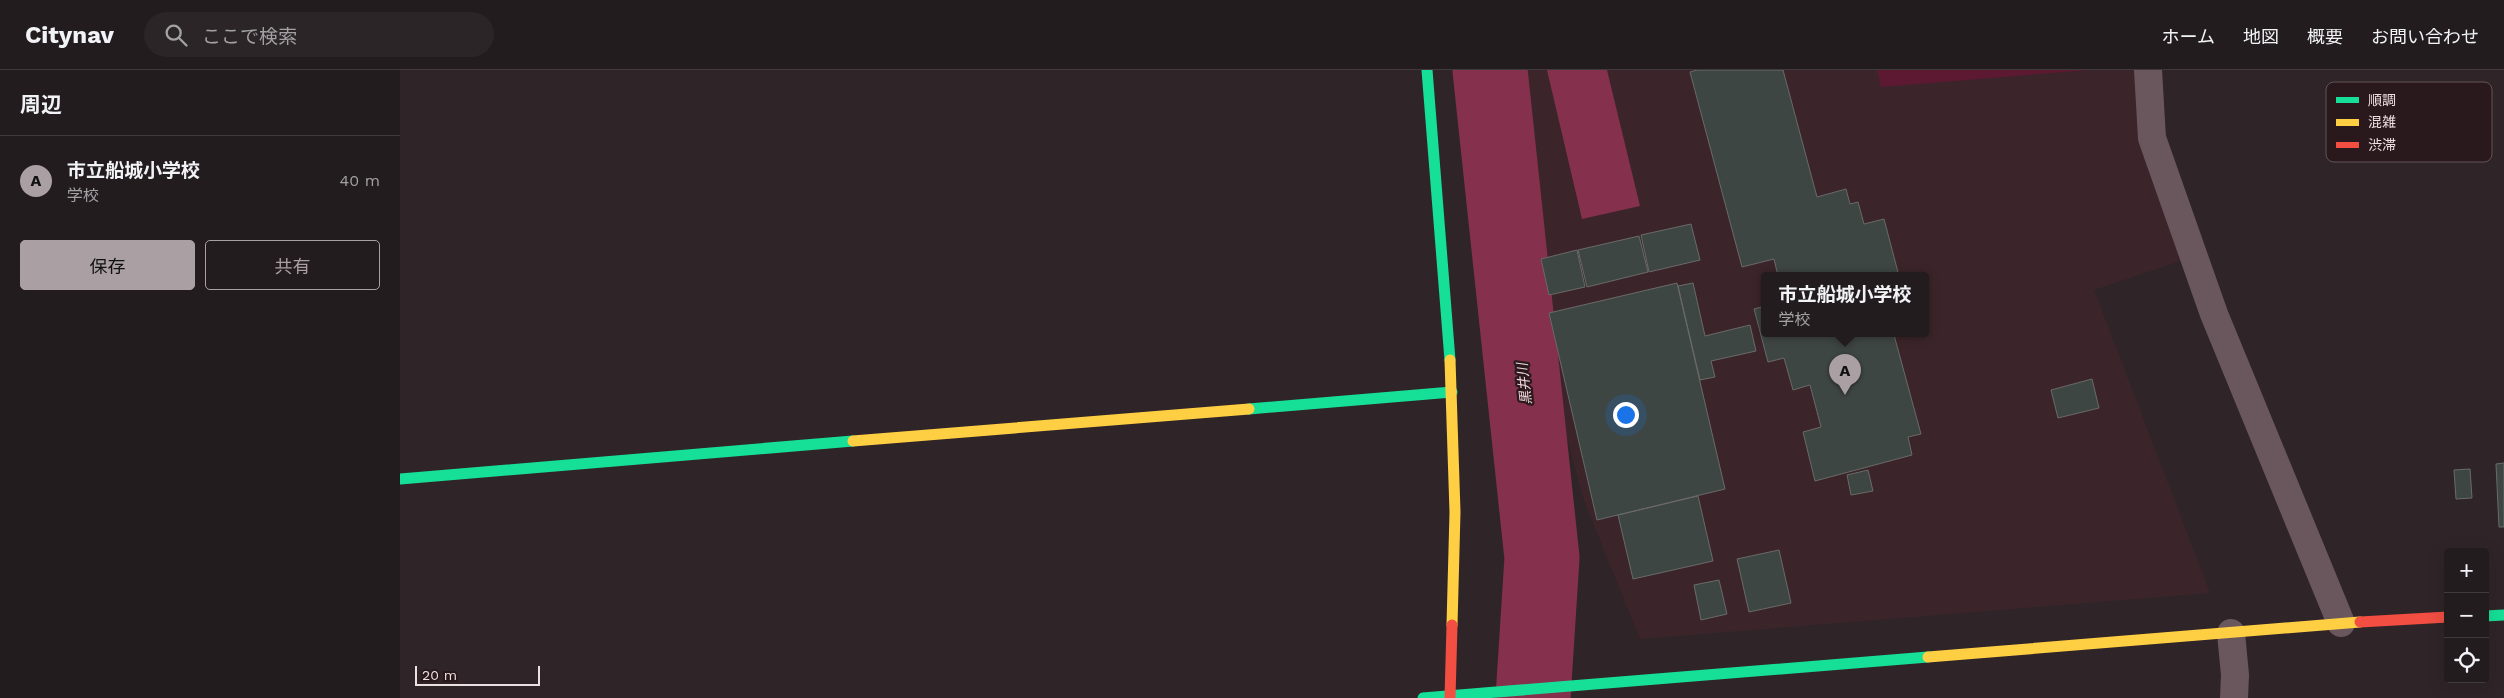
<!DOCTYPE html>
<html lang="ja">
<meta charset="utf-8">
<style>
body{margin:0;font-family:"Work Sans","Noto Sans JP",sans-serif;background:#2b2527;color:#f1f3f6}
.controls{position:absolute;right:15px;bottom:15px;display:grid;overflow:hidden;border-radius:5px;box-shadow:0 5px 20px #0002}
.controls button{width:45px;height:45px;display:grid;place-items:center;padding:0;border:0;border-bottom:1px solid #403a3c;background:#231c1e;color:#f1f3f6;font:25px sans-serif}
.scale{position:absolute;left:15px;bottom:12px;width:125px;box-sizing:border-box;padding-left:5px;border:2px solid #ede0e3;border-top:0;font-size:14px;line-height:18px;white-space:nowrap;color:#ede0e3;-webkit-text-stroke:4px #29181c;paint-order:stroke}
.you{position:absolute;left:1225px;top:344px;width:18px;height:18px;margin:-12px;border:4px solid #fff;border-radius:50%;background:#1a73e8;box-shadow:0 0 0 8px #1a73e833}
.badge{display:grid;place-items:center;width:32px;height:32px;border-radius:50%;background:#aa9fa2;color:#111;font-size:16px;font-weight:700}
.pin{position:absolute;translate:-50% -41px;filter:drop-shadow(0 1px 2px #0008)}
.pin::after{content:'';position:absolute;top:26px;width:18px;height:15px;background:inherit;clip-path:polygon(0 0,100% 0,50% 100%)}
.popup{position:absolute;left:1361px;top:202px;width:168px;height:65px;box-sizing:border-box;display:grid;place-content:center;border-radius:5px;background:#231c1e;filter:drop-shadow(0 1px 4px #0005);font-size:16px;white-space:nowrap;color:#a3a1a4}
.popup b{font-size:19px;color:#f1f3f6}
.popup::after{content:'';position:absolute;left:50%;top:100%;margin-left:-10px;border:10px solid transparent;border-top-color:#231c1e}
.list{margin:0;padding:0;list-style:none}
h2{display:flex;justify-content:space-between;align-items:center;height:65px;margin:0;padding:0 20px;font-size:21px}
h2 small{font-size:16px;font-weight:400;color:#a3a1a4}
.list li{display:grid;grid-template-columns:32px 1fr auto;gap:15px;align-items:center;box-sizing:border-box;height:90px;padding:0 20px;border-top:1px solid #403a3c}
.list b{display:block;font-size:19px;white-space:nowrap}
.list p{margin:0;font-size:16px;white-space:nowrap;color:#a3a1a4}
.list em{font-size:16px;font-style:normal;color:#a3a1a4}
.actions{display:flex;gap:10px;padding:15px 20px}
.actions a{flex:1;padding:11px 0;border:1px solid #aa9fa2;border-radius:5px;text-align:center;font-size:18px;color:#aa9fa2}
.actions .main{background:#aa9fa2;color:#111}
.icon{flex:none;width:28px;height:28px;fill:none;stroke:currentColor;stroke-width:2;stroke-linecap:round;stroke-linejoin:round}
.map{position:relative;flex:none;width:2104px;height:628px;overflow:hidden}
header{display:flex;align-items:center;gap:30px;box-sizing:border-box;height:70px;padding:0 25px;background:#231c1e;border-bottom:1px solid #403a3c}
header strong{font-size:24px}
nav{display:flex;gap:28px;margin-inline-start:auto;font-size:18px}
.search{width:350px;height:45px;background:#2b2527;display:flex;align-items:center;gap:12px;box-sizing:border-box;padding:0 18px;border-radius:28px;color:#a3a1a4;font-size:19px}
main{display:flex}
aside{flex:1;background:#231c1e}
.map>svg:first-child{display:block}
</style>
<header>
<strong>Citynav</strong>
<div class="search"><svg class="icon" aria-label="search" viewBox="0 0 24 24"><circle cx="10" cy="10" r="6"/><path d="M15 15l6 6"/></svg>ここで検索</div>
<nav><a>ホーム</a><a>地図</a><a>概要</a><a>お問い合わせ</a></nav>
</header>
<main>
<aside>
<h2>周辺<small></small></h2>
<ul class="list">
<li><span class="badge">A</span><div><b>市立船城小学校</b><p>学校</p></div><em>40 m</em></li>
</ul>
<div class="actions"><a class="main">保存</a><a>共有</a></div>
</aside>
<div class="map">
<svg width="2104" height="628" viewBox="0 0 2104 628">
<rect width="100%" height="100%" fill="#2f2528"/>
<path fill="#3b252b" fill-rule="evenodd" d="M 1104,0 L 1739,0 L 1786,189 L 1694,220 L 1810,523 L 1240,569 L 1182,425 L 1130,224 L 1130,171 ZM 1365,206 L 1525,206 L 1525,264 L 1365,264 Z"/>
<path fill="#5d1932" d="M 1477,0 L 1688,0 L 1481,17 Z"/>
<path fill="#85304d" d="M 1147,0 L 1207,0 L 1240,136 L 1182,149 Z"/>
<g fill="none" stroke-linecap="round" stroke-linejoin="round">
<path stroke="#85304d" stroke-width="75" d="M 1090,0 L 1142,488 L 1133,628"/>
</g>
<path fill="#3e4643" stroke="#696a69" d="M 1297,0 L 1383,0 L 1417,127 L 1446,119 L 1450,134 L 1458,132 L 1464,154 L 1484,149 L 1499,206 L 1378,206 L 1374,189 L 1342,197 L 1290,2 Z
M 1291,154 L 1300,190 L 1249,202 L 1241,165 Z
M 1239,166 L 1248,202 L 1187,217 L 1178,180 Z
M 1177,180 L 1185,217 L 1149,225 L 1141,189 Z
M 1277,213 L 1325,419 L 1197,450 L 1149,243 Z
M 1293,213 L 1305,266 L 1350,255 L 1356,281 L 1311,291 L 1315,307 L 1300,310 L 1278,216 Z
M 1365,236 L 1365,264 L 1499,264 L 1494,265 L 1521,364 L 1508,367 L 1512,385 L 1415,411 L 1403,362 L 1421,357 L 1410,315 L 1393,320 L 1384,288 L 1368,292 L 1354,239 Z
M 1692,309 L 1699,338 L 1658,348 L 1651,320 Z
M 2104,393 L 2104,457 L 2099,457 L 2096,394 Z
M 2070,399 L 2072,428 L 2056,429 L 2054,400 Z
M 1468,400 L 1473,421 L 1451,425 L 1447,405 Z
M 1298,426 L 1313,491 L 1233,509 L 1218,445 Z
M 1379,480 L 1391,533 L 1349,542 L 1337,489 Z
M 1319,510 L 1327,544 L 1301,550 L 1294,515 Z"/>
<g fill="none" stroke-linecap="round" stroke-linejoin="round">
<path stroke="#6a575d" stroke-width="28" d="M 1748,0 L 1752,68 L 1814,244 L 1941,553
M 1831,563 L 1835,605 L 1834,628"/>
<path stroke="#16e098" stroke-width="11" d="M 1027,0 L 1050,290
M 849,339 L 1052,322
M 0,409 L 453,371
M 2085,546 L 2104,545
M 1023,628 L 1528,587"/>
<path stroke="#ffcf43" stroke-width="11" d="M 1050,290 L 1055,442 L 1052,555
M 453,371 L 849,339
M 1528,587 L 1960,552"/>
<path stroke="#f24e42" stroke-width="11" d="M 1960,552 L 2048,547
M 1050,628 L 1052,555"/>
</g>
<g text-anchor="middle" stroke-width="4.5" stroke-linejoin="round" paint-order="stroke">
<g font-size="14" font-style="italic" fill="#f2d7dd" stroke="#29181c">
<text transform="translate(1124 314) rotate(-96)" y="5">黒井川</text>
</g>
</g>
<rect x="1926" y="12" width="166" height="80" rx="8" fill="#29181c" stroke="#645458" stroke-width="1"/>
<rect x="1936" y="27" width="23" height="6" fill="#16e098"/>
<rect x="1936" y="49" width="23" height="7" fill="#ffcf43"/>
<rect x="1936" y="72" width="23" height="6" fill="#f24e42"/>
<g font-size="14" fill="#ede0e3">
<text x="1968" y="35">順調</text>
<text x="1968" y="57">混雑</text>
<text x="1968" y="80">渋滞</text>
</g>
</svg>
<div class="controls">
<button>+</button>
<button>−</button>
<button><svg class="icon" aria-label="locate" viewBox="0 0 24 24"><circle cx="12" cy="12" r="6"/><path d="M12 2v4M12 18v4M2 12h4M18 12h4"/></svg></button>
</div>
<div class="scale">20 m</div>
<div class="you"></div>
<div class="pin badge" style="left:1445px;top:325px">A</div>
<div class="popup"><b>市立船城小学校</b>学校</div>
</div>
</main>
